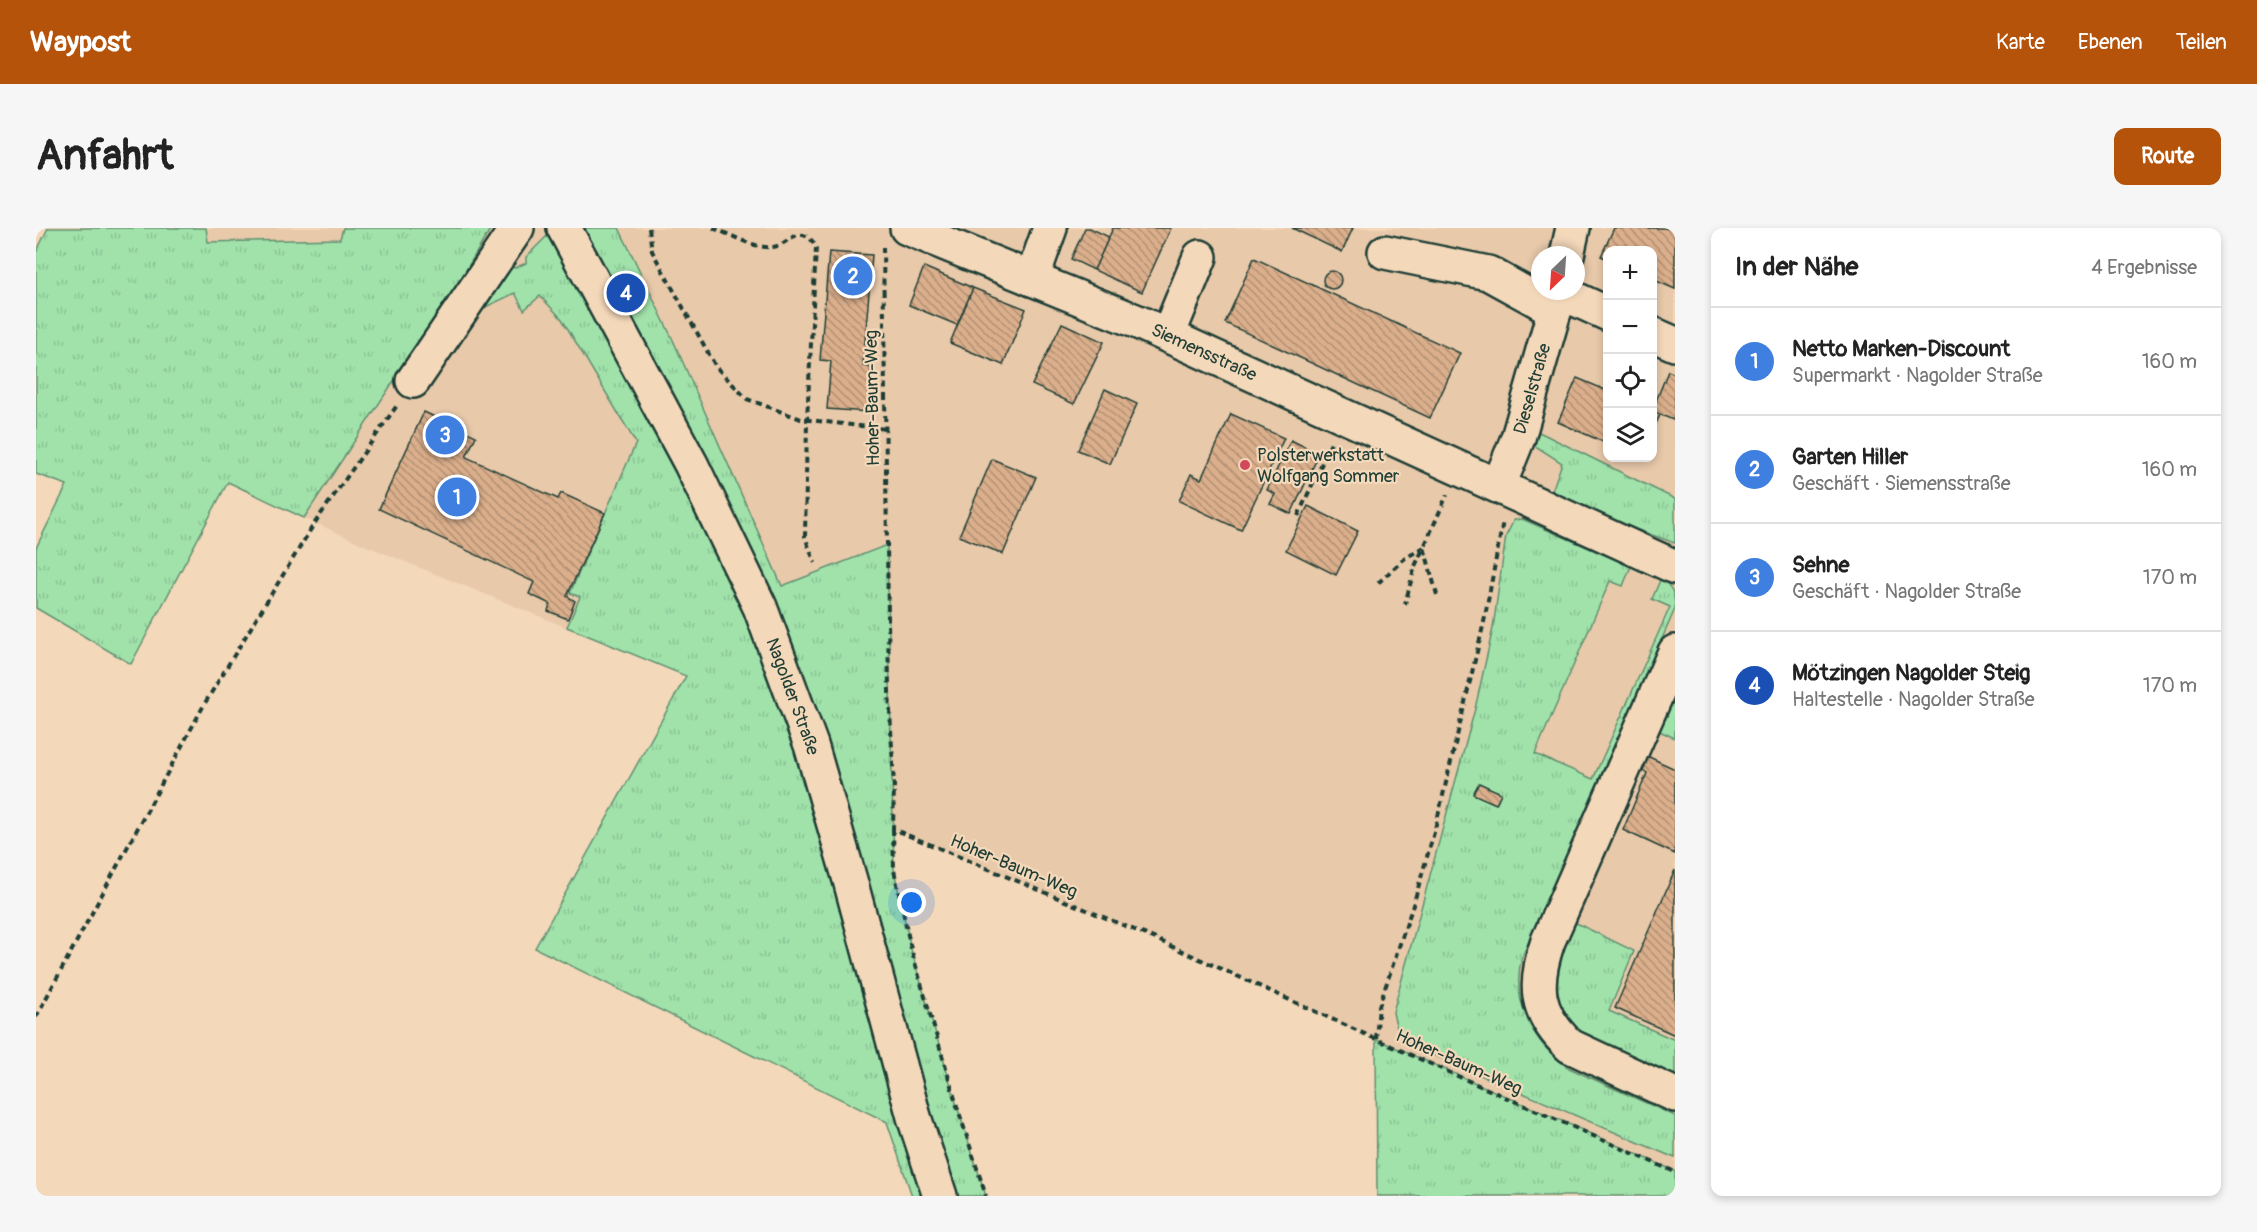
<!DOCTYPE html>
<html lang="de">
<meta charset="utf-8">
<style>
body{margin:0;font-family:Pangolin,sans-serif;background:#f6f6f6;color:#222}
.controls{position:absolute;right:18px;top:18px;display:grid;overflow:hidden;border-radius:12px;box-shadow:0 3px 9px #0003}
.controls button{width:54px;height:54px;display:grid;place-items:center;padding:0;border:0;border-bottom:2px solid #e0e0e0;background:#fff;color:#222;font:30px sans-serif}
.compass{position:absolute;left:1495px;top:18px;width:54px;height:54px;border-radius:50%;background:#fff;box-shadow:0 3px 9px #0003;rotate:205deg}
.you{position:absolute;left:876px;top:675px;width:21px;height:21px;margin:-15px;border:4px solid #fff;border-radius:50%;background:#1a73e8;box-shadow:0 0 0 9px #1a73e833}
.badge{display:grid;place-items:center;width:39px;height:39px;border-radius:50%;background:#b45309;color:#fff;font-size:20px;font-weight:700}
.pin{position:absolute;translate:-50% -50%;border:3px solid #fff;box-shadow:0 2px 6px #0006}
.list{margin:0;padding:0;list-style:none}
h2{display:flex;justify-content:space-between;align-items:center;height:78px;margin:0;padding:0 24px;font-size:26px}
h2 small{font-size:20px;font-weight:400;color:#767676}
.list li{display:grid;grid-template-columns:39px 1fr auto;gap:18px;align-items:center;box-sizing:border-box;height:108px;padding:0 24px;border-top:2px solid #e0e0e0}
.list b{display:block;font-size:22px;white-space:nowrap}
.list p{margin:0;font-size:20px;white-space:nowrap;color:#767676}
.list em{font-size:20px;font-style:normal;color:#767676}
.icon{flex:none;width:33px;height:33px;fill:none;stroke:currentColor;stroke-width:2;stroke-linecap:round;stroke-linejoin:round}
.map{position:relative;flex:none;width:1639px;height:968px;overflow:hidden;border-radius:12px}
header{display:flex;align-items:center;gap:36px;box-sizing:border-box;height:84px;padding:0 30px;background:#b45309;color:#fff}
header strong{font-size:28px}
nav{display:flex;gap:33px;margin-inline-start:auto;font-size:21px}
.intro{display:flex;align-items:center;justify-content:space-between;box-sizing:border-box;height:144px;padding:0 36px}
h1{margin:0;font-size:42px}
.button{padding:15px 27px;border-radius:12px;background:#b45309;color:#fff;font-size:21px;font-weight:700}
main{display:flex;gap:36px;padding:0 36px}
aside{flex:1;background:#fff;border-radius:12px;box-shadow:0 3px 9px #0003}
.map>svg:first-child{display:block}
</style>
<header>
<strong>Waypost</strong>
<nav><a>Karte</a><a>Ebenen</a><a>Teilen</a></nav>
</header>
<div class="intro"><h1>Anfahrt</h1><a class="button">Route</a></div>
<main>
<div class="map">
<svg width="1639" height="968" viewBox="0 0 1639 968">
<defs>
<pattern id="grass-tufts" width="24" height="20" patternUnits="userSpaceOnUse" patternTransform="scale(1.5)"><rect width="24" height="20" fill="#a1e2ab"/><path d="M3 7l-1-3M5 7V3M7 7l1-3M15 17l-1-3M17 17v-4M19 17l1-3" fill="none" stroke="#8ac394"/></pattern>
<pattern id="building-back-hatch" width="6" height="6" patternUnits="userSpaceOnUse" patternTransform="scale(1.5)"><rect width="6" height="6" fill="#dbaf8c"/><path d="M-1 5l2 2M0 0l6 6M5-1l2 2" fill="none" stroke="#b19073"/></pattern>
</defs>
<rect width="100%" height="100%" fill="#f4d8ba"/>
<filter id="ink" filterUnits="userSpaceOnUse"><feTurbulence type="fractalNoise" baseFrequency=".0167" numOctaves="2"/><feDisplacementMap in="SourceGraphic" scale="12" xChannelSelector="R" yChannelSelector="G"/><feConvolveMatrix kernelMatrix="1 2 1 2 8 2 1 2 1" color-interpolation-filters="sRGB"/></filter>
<g filter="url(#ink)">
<path fill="#e8c9aa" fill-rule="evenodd" d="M 170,0 L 307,0 L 304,11 L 172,14 Z
M 455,0 L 1639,0 L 1639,944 L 1408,842 L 1113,708 L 857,601 L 851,318 L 650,448 L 333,319 L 268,290 L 424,52 ZM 1572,22 L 1616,22 L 1616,230 L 1572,230 ZM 1504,27 L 1540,27 L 1540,63 L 1504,63 Z"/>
<path fill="url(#grass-tufts)" stroke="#609070" stroke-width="1.5" d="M 12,0 L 170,0 L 172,14 L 304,11 L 307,0 L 455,0 L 424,52 L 268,290 L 192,254 L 95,436 L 0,380 L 0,320 L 31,257 L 0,246 L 0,25 Z
M 519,0 L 583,0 L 637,112 L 746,358 L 851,317 L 858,642 L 875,721 L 921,878 L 950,968 L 876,968 L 851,894 L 499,720 L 650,448 L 531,399 L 544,369 L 534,365 L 600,215 L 526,91 L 504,68 L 488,82 L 479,65 L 439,84 L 472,38 L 479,40 L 490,35 L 490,29 Z
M 1497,201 L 1639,271 L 1639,315 L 1513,271 L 1526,235 L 1493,214 Z
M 1486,291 L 1595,338 L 1587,358 L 1574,353 L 1499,526 L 1557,551 L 1634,379 L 1616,371 L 1625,350 C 1637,360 1639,366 1639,381 L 1486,729 C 1474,772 1497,816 1533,840 L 1639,888 L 1639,930 L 1379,819 C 1364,810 1360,801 1357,784 L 1439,481 L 1457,400 L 1470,308 L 1478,292 Z
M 1639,452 L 1639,510 L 1619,501 Z
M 1530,690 L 1598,723 L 1573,783 L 1639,812 L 1639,858 L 1526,799 L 1512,735 Z
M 1340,811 L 1639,943 L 1639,968 L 1341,968 Z"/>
<path fill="url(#building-back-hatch)" stroke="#1f3d34" stroke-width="1.5" d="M 1049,0 L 1054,0 L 1073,9 L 1058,42 L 1035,31 Z
M 1077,0 L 1135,0 L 1106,64 L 1058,42 Z
M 1256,0 L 1317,0 L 1306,24 Z
M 1578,0 L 1639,0 L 1639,61 L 1616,51 L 1616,22 L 1572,22 L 1572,31 L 1565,28 Z
M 793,24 L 836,27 L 827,138 L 835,139 L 832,184 L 791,181 L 795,133 L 784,132 Z
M 1218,30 L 1424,125 L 1394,190 L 1189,95 Z
M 888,39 L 937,60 L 921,97 L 873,77 Z
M1287 52a9 9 0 1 1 18 0a9 9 0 1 1-18 0Z
M 937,60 L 990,81 L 967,137 L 914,115 Z
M 1026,95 L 1068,114 L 1038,176 L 996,157 Z
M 1632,143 L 1639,146 L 1639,187 L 1637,192 L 1616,183 Z
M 1541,150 L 1572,163 L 1572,216 L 1522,194 Z
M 1069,161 L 1101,176 L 1074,236 L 1042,222 Z
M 1616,183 L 1624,187 L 1616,204 Z
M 388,184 L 440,208 L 430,229 L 522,271 L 525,265 L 569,285 L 531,368 L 539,373 L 532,391 L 512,383 L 514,376 L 493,366 L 498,354 L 343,281 Z
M 1195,186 L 1248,210 L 1205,302 L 1143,273 L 1155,246 L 1165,251 Z
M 1255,212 L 1283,226 L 1255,286 L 1234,276 L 1239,266 L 1231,262 Z
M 956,231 L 1000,249 L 967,326 L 923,308 Z
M 1272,278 L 1322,303 L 1300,347 L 1250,322 Z
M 1611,528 L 1639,541 L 1639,626 L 1587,602 L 1611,545 L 1599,537 Z
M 1443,555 L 1465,565 L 1460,576 L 1437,566 Z
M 1639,642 L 1639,807 L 1579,780 Z"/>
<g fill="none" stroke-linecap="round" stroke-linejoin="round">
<defs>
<g id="minor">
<path id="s1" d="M 528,0 L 655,236 L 724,379 L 775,517 L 814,652 L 878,889 L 904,968"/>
<path id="s2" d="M 871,0 L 1102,94 L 1639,339"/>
<path d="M 1349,24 L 1452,45 L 1519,82"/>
<path d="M 1531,27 L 1537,0"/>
<path d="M 996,51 L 1014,0"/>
<path d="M 1524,64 L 1572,86"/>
<path d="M 1616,106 L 1639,116"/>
<path d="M 1132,107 L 1164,29"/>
<path d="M 377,153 L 481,0"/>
<path id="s3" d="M 1463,257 L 1482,210 L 1524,63"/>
<path d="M 1639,424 L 1512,713 C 1497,757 1499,785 1534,818 L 1639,867"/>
</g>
</defs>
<use href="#minor" stroke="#1f3d34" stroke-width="38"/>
<path stroke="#1f3d34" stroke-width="4" stroke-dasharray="6 4.5" stroke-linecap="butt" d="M 613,0 L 616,23 L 680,139 L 711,171 L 765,191 L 850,201
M 677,0 C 694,6 718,21 737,19 C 748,18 756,5 767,7 C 774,9 778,14 780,20 L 771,192 L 769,309 L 779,335
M 847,19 L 853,464 L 858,557 L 857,601 L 1113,708 L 1408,842 L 1639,944
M 1262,288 L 1295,215
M 1342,355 L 1368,331 L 1388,319 L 1379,338 L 1369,376
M 1401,367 L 1388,319 L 1411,267
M 857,601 L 858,642 L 875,721 L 921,878 L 950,968
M 0,789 L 169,475 L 278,296 L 362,176
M 1340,811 L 1343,778 L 1378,674 L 1399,601 L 1448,394 L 1467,293"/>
<use href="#minor" stroke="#f4d8ba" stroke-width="33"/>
</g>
</g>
<circle fill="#d1495b" stroke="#f4d8ba" stroke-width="2" cx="1209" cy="237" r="6"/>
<g text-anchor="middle" stroke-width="4.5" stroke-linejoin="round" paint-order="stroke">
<g font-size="18" fill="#1f3d34" stroke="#f4d8ba">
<text dy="6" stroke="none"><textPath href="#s2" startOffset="322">Siemensstraße</textPath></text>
<text dy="6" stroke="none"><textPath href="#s3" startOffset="102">Dieselstraße</textPath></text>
<text transform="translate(836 170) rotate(-91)" y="6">Hoher-Baum-Weg</text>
<text dy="6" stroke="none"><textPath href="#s1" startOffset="522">Nagolder Straße</textPath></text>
<text transform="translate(978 638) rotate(23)" y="6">Hoher-Baum-Weg</text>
<text transform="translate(1423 834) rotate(24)" y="6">Hoher-Baum-Weg</text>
</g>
<g font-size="18" fill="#1f3d34" stroke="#f4d8ba" text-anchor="start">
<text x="1221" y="233">Polsterwerkstatt<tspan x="1221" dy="21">Wolfgang Sommer</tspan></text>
</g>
</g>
</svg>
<div class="controls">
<button>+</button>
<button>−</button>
<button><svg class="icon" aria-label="locate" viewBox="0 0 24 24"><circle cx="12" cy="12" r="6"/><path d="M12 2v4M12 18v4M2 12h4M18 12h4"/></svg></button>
<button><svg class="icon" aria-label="layers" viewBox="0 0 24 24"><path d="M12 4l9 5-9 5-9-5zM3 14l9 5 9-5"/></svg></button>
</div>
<svg class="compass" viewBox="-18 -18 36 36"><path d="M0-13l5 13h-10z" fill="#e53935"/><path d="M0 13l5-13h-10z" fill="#767676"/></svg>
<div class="you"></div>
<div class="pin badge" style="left:421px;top:269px;background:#3f7fe0">1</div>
<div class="pin badge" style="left:817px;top:48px;background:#3f7fe0">2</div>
<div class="pin badge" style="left:409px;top:207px;background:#3f7fe0">3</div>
<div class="pin badge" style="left:590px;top:65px;background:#1a4fb4">4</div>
</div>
<aside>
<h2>In der Nähe<small>4 Ergebnisse</small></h2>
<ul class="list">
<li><span class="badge" style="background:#3f7fe0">1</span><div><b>Netto Marken-Discount</b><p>Supermarkt · Nagolder Straße</p></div><em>160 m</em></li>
<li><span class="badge" style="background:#3f7fe0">2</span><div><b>Garten Hiller</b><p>Geschäft · Siemensstraße</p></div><em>160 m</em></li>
<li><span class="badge" style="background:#3f7fe0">3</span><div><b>Sehne</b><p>Geschäft · Nagolder Straße</p></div><em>170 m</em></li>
<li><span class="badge" style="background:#1a4fb4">4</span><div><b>Mötzingen Nagolder Steig</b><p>Haltestelle · Nagolder Straße</p></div><em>170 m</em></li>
</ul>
</aside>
</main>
